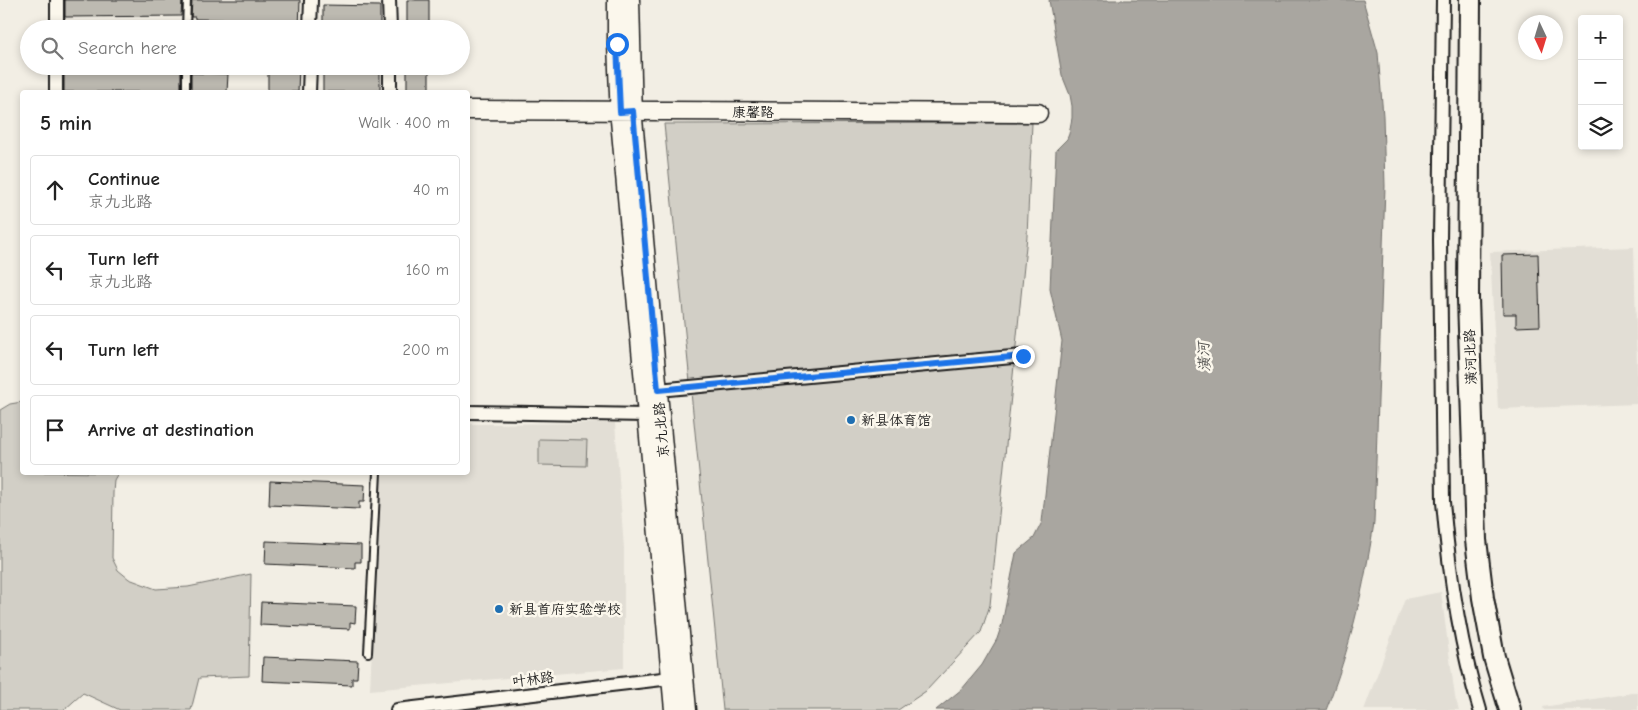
<!DOCTYPE html>
<meta charset="utf-8">
<style>
body{margin:0;font-family:"Comic Neue","LXGW WenKai TC",sans-serif;background:#f6f6f6;color:#222}
.controls{position:absolute;right:15px;top:15px;display:grid;overflow:hidden;border-radius:5px;box-shadow:0 2px 8px #0003}
.controls button{width:45px;height:45px;display:grid;place-items:center;padding:0;border:0;border-bottom:1px solid #e0e0e0;background:#fff;color:#222;font:25px sans-serif}
.compass{position:absolute;left:1518px;top:15px;width:45px;height:45px;border-radius:50%;background:#fff;box-shadow:0 2px 8px #0003;rotate:176deg}
.stop{position:absolute;width:15px;height:15px;margin:-11px;border:4px solid #1a73e8;border-radius:50%;background:#fff}
.stop.end{background:#1a73e8;border-color:#fff;box-shadow:0 1px 5px #0008}
.list{margin:0;padding:0;list-style:none}
h2{display:flex;justify-content:space-between;align-items:center;height:65px;margin:0;padding:0 20px;font-size:21px}
h2 small{font-size:16px;font-weight:400;color:#767676}
.list li{display:grid;grid-template-columns:32px 1fr auto;gap:15px;align-items:center;box-sizing:border-box;height:70px;margin:0 10px 10px;padding:0 10px;border:1px solid #e0e0e0;border-radius:5px}
.list b{display:block;font-size:19px;white-space:nowrap}
.list p{margin:0;font-size:16px;white-space:nowrap;color:#767676}
.list em{font-size:16px;font-style:normal;color:#767676}
.icon{flex:none;width:28px;height:28px;fill:none;stroke:currentColor;stroke-width:2;stroke-linecap:round;stroke-linejoin:round}
.map{position:relative;flex:none;width:1638px;height:710px;overflow:hidden}
.search{position:absolute;background:#fff;box-shadow:0 2px 8px #0003;left:20px;top:20px;width:450px;height:55px;display:flex;align-items:center;gap:12px;box-sizing:border-box;padding:0 18px;border-radius:28px;color:#767676;font-size:19px}
.panel{position:absolute;background:#fff;box-shadow:0 2px 8px #0003;left:20px;top:90px;width:450px;height:385px;border-radius:5px}
.map>svg:first-child{display:block}
</style>
<div class="map">
<svg width="1638" height="710" viewBox="0 0 1638 710">
<rect width="100%" height="100%" fill="#f2eee4"/>
<filter id="ink" filterUnits="userSpaceOnUse"><feTurbulence type="fractalNoise" baseFrequency=".02" numOctaves="2"/><feDisplacementMap in="SourceGraphic" scale="10" xChannelSelector="R" yChannelSelector="G"/><feConvolveMatrix kernelMatrix="1 2 1 2 8 2 1 2 1" color-interpolation-filters="sRGB"/></filter>
<g filter="url(#ink)">
<path fill="#e2ded5" d="M 1634,247 L 1638,404 L 1498,409 L 1490,252 Z
M 615,423 L 624,549 L 624,668 L 370,690 L 380,473 L 468,472 L 468,424 Z
M 1441,592 L 1455,697 L 1459,710 L 1364,710 L 1405,599 Z
M 1638,692 L 1638,710 L 1544,710 L 1543,707 Z"/>
<path fill="#d2cfc6" stroke="#777671" d="M 1032,123 L 1027,236 L 990,605 L 981,632 L 926,691 L 898,710 L 723,710 L 664,124 Z
M 22,402 L 22,472 L 118,473 L 114,480 L 113,493 L 112,558 L 118,570 L 129,579 L 156,589 L 188,587 L 251,574 L 249,676 L 199,678 L 191,710 L 120,710 L 83,693 L 64,710 L 0,710 L 0,410 L 10,404 Z
M 539,439 L 587,440 L 586,466 L 539,465 Z"/>
<path fill="#a9a6a0" stroke="#716f6b" d="M 1049,0 L 1363,0 L 1378,53 L 1383,116 L 1385,186 L 1374,523 C 1364,587 1350,650 1326,710 L 936,710 L 962,689 L 982,665 L 997,639 L 1002,624 L 1016,553 L 1034,538 L 1042,522 L 1062,341 L 1050,289 L 1056,150 L 1067,139 L 1069,134 L 1072,118 L 1072,106 L 1070,95 L 1062,75 Z"/>
<path fill="#bdbab1" stroke="#1c1c1c" d="M 65,0 L 182,0 L 181,16 L 65,17 Z
M 192,0 L 300,0 L 299,29 L 269,29 L 269,20 L 195,19 L 195,17 L 191,17 Z
M 407,0 L 429,0 L 429,29 L 407,29 Z
M 323,5 L 380,6 L 380,29 L 323,29 Z
M 268,66 L 299,66 L 298,92 L 268,92 Z
M 323,66 L 380,66 L 380,92 L 323,92 Z
M 407,66 L 429,66 L 429,92 L 407,92 Z
M 64,67 L 181,69 L 181,92 L 64,92 Z
M 191,73 L 228,74 L 227,92 L 191,92 Z
M 1538,254 L 1540,326 L 1516,327 L 1516,314 L 1503,314 L 1502,255 Z
M 270,481 L 365,485 L 364,502 L 359,502 L 359,509 L 269,505 Z
M 266,541 L 361,545 L 361,562 L 355,562 L 355,568 L 265,564 Z
M 261,602 L 356,606 L 355,623 L 350,622 L 350,629 L 260,625 Z
M 263,657 L 358,661 L 357,678 L 352,678 L 352,685 L 262,681 Z"/>
<g fill="none" stroke-linecap="round" stroke-linejoin="round">
<defs>
<path id="lane" d="M 186,29 L 187,0
M 186,92 L 186,66
M 368,653 L 377,472"/>
<path id="street" d="M 389,0 L 390,29
M 1443,0 L 1440,240 L 1443,502 C 1449,572 1459,642 1480,710
M 57,29 L 57,0
M 310,29 L 311,0
M 390,66 L 390,92
M 56,92 L 56,66
M 309,92 L 310,66
M 658,390 L 1023,356
M 468,412 L 647,415
M 397,710 L 671,678"/>
<path id="secondary" d="M 617,0 L 617,43 L 620,120 L 674,710
M 630,0 L 633,119 L 687,710
M 468,110 L 1038,113"/>
<path id="primary" d="M 1470,0 L 1468,299 L 1476,540 L 1483,598 L 1494,657 L 1510,710"/>
</defs>
<use href="#lane" stroke="#1c1c1c" stroke-width="10"/>
<use href="#street" stroke="#1c1c1c" stroke-width="16"/>
<use href="#secondary" stroke="#1c1c1c" stroke-width="21"/>
<use href="#primary" stroke="#1c1c1c" stroke-width="24"/>
<use href="#lane" stroke="#fbf7ec" stroke-width="6"/>
<use href="#street" stroke="#fbf7ec" stroke-width="12"/>
<use href="#secondary" stroke="#fbf7ec" stroke-width="18"/>
<use href="#primary" stroke="#fbf7ec" stroke-width="20"/>
</g>
</g>
<g fill="none" stroke-linecap="round" stroke-linejoin="round" filter="url(#ink)">
<path stroke="#1a73e8" stroke-width="6" d="M 617,44 L 620,112 L 633,111 L 658,390 L 1023,356"/>
</g>
<g fill="#1f6fb2" stroke="#fbf7ec" stroke-width="2">
<circle cx="851" cy="420" r="5"/>
<circle cx="499" cy="609" r="5"/>
</g>
<g text-anchor="middle" stroke-width="5" stroke-linejoin="round" paint-order="stroke">
<g font-size="14" fill="#1c1c1c" stroke="#fbf7ec">
<text x="753" y="117">康馨路</text>
<text transform="translate(1470 357) rotate(-92)" y="5">潢河北路</text>
<text transform="translate(661 430) rotate(-95)" y="5">京九北路</text>
<text transform="translate(533 679) rotate(-7)" y="5">叶林路</text>
</g>
<g font-size="14" fill="#1c1c1c" stroke="#fbf7ec" text-anchor="start">
<text x="861" y="425">新县体育馆</text>
<text x="509" y="614">新县首府实验学校</text>
</g>
<g font-size="15" font-style="italic" fill="#545351" stroke="#fbf7ec">
<text transform="translate(1204 357) rotate(-93)" y="5">潢河</text>
</g>
</g>
</svg>
<div class="controls">
<button>+</button>
<button>−</button>
<button><svg class="icon" aria-label="layers" viewBox="0 0 24 24"><path d="M12 4l9 5-9 5-9-5zM3 14l9 5 9-5"/></svg></button>
</div>
<svg class="compass" viewBox="-18 -18 36 36"><path d="M0-13l5 13h-10z" fill="#e53935"/><path d="M0 13l5-13h-10z" fill="#767676"/></svg>
<div class="stop" style="left:617px;top:44px"></div>
<div class="stop end" style="left:1023px;top:356px"></div>
<div class="search"><svg class="icon" aria-label="search" viewBox="0 0 24 24"><circle cx="10" cy="10" r="6"/><path d="M15 15l6 6"/></svg>Search here</div>
<section class="panel">
<h2>5 min<small>Walk · 400 m</small></h2>
<ul class="list">
<li><svg class="icon" aria-label="ahead" viewBox="0 0 24 24"><path d="M12 20V5M6 11l6-6 6 6"/></svg><div><b>Continue</b><p>京九北路</p></div><em>40 m</em></li>
<li><svg class="icon" aria-label="left" viewBox="0 0 24 24"><path d="M17 20v-9H6M10 6l-5 5 5 5"/></svg><div><b>Turn left</b><p>京九北路</p></div><em>160 m</em></li>
<li><svg class="icon" aria-label="left" viewBox="0 0 24 24"><path d="M17 20v-9H6M10 6l-5 5 5 5"/></svg><div><b>Turn left</b></div><em>200 m</em></li>
<li><svg class="icon" aria-label="arrive" viewBox="0 0 24 24"><path d="M6 21V4h12l-3 4 3 4H6"/></svg><div><b>Arrive at destination</b></div></li>
</ul>
</section>
</div>
